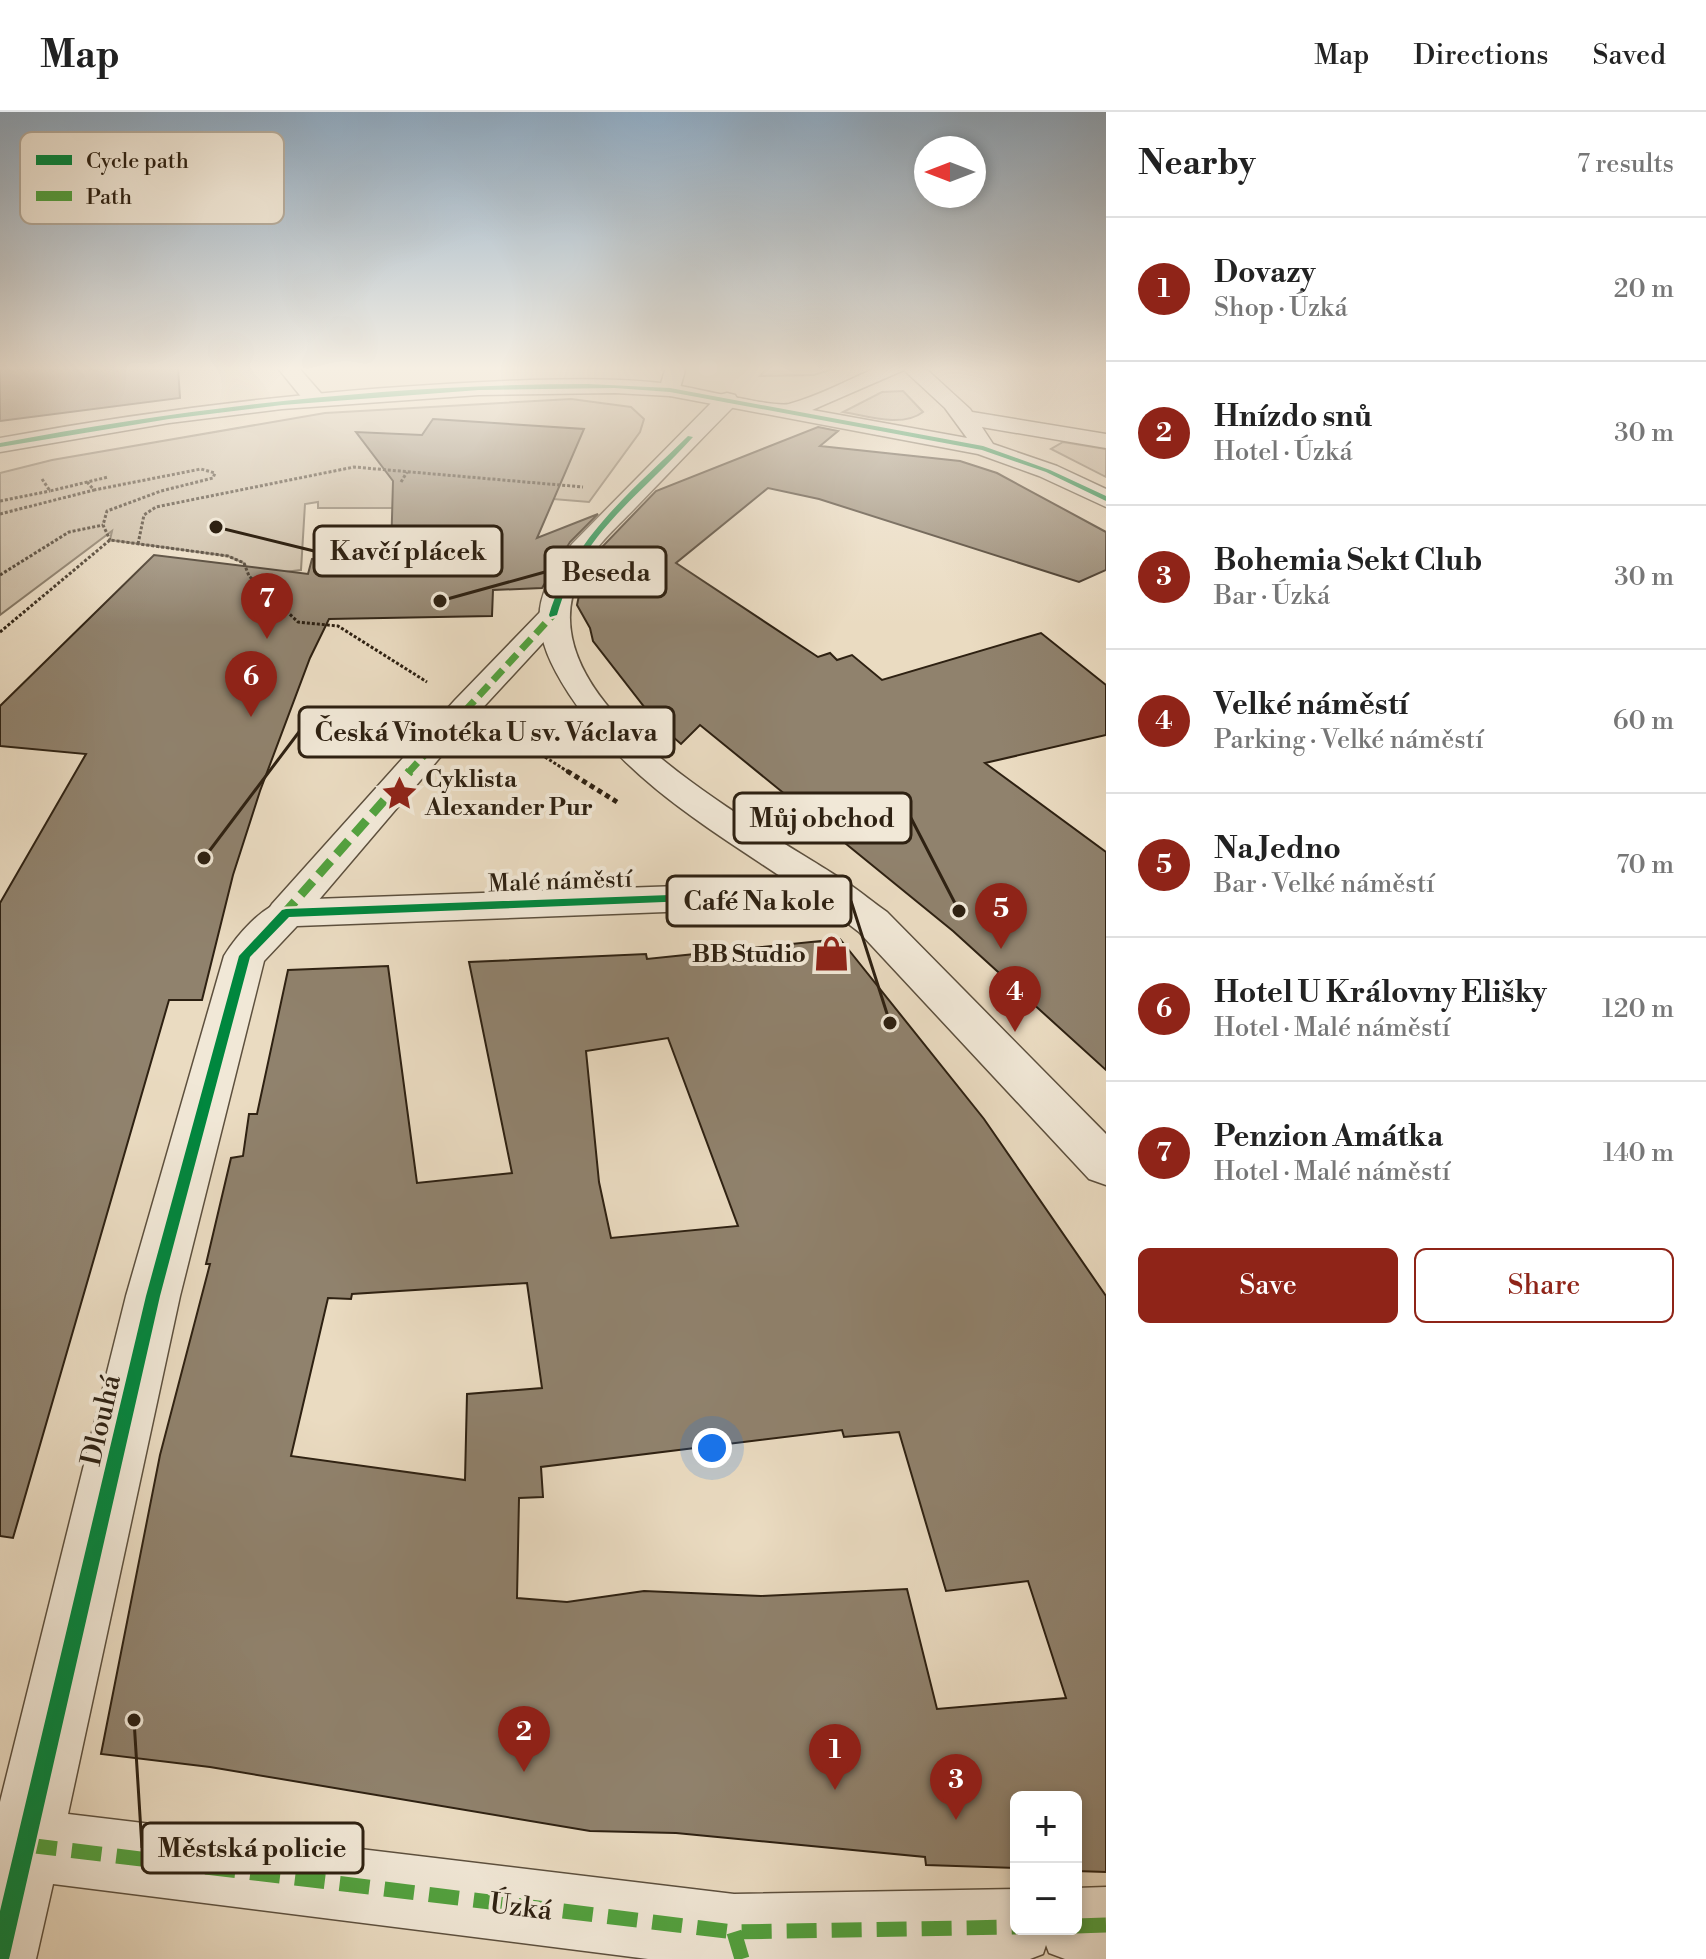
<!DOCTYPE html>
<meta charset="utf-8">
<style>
body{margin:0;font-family:"Libre Bodoni",serif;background:#f2f2f2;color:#222}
.controls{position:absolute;right:24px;bottom:24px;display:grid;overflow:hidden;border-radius:12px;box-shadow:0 4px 12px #0003}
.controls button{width:72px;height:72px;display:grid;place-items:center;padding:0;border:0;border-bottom:2px solid #e0e0e0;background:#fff;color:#222;font:40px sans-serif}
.compass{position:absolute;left:914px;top:24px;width:72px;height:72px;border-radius:50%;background:#fff;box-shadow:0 4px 12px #0003;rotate:270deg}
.you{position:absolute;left:712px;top:1336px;width:28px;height:28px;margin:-20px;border:6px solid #fff;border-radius:50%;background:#1a73e8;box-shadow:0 0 0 12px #1a73e833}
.badge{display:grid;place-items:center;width:52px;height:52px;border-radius:50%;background:#8f2418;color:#fff;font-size:26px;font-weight:700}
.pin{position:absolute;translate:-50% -66px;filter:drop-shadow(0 2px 4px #0008)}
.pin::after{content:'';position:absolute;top:42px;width:28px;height:24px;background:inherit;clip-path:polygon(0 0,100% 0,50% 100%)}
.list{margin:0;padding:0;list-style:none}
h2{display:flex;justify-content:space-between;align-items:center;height:104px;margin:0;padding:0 32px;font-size:34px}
h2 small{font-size:26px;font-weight:400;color:#767676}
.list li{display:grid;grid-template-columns:52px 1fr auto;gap:24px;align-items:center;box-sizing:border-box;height:144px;padding:0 32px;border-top:2px solid #e0e0e0}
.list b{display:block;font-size:30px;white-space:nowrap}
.list p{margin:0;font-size:26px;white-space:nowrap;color:#767676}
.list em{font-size:26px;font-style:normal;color:#767676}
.actions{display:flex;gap:16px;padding:24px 32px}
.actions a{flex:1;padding:18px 0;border:2px solid #8f2418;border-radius:12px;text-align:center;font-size:28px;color:#8f2418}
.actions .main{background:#8f2418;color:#fff}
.map{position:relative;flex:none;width:1106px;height:1847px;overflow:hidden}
header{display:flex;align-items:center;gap:48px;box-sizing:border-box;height:112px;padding:0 40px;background:#fff;border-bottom:2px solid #e0e0e0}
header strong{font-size:38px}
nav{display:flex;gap:44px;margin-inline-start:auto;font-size:28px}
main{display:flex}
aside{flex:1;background:#fff}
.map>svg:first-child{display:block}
</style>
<header>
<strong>Map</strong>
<nav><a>Map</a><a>Directions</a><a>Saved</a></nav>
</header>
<main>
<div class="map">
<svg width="1106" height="1847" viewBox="0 0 1106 1847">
<rect width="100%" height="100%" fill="#eadbc1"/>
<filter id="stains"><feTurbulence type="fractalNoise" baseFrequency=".0025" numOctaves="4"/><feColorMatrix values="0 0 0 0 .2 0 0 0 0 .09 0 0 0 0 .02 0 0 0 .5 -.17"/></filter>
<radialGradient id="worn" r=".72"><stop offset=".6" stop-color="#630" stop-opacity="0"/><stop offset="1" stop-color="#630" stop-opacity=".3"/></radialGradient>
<path fill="#cabba3" stroke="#7c6e5a" stroke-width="2" d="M 768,255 L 839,255 L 814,263 L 760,264 Z
M 903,279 L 923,300 C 902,316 867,304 843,300 L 882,280 Z
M 571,287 L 631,295 L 644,307 L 640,320 L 589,390 L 541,386 L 439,396 L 318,396 L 318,390 L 305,392 L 301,458 L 249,464 L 244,451 L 228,444 L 110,428 L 112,419 L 0,503 L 0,361 L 52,348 L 325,301 Z
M 1063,330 L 1106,337 L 1106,365 L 1051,337 Z"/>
<path fill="#90826d" stroke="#2e2112" stroke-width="2" fill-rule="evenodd" d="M 0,255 L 178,255 L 180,286 L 0,309 Z
M 433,307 L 584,317 L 537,426 L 598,402 L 570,430 L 542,476 L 493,478 L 492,504 L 329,507 L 310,546 L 260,679 L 233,763 L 202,888 L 169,888 L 13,1426 L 0,1424 L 0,791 L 86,642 L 0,634 L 0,594 L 154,443 L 308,462 L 312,447 L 391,442 L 393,369 L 356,320 L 422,323 Z
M 818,315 L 838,319 L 820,334 L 960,349 L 997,361 L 1106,420 L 1106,458 L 1079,470 L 819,387 L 768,376 L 676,451 L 818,545 L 830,541 L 837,548 L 852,543 L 882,568 L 1041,521 L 1106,573 L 1106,623 L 985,651 L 1106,740 L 1106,958 L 953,819 L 700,613 L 681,632 L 656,610 L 593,529 L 590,516 L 577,493 L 583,464 L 601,436 L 656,379 Z
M 840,827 L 984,1007 L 1106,1184 L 1106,1760 L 1076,1759 L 1076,1685 L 1016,1685 L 1016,1756 L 926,1753 L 925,1745 L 676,1721 L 590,1719 L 210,1655 L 101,1642 L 160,1343 L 210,1152 L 206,1152 L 231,1046 L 243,1044 L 249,1002 L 257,1002 L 288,858 L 388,854 L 417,1071 L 512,1061 L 469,850 L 646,842 L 647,847 ZM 668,926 L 738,1114 L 611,1126 L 599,1070 L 586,939 ZM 527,1171 L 542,1276 L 467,1282 L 465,1368 L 291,1344 L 328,1186 L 351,1187 L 352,1182 ZM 842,1318 L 844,1325 L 899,1320 L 946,1479 L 1028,1469 L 1066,1586 L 937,1597 L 907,1477 L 761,1484 L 644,1479 L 567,1490 L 517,1486 L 519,1386 L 543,1385 L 541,1355 Z"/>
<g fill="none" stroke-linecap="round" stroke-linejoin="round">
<defs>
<path id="pedestrian" d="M 553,494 L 563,497 L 568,503 L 563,509 L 477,602 L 300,810 L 286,814 L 272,810 L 266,801 L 272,792 L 455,588 L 543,497 Z"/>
<path id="minor" d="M 277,255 L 298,255 L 326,287 L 323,292 L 307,292 Z
M 666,255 L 686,255 L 678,283 L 670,284 L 659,278 Z
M 727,281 L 735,283 L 738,288 L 735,293 C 702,326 670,360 638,393 C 617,415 593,435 580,463 C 517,593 766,716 849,772 C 861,780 874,791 887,800 L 1106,1022 L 1106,1073 L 1089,1067 L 859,820 L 825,794 L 297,814 L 264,849 L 180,1184 L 68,1702 L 734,1782 L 1016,1777 L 1016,1817 L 1076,1817 L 1076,1776 L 1106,1775 L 1106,1847 L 1065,1847 L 1049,1841 L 1046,1833 L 1043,1842 L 1030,1847 L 648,1847 L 53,1772 L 36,1847 L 0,1847 L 0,1690 L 126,1184 L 224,844 C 237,823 262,794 286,788 L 789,770 C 707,715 624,667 569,582 C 553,557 537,528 540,497 C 543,473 558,452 572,432 L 719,283 Z
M 966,299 L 1106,322 L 1106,336 L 958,311 L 955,306 Z"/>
<path id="tertiary" d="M 878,255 L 924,255 L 970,297 L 993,332 L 1057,354 L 1106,377 L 1106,395 L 1039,364 L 978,342 L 670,284 L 615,281 L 479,283 L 282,297 L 169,311 L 0,340 L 0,326 C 175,294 352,274 530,268 C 576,267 624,266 669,272 C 693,275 772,296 789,292 C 819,284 850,267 878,255 ZM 904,258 L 945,296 L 967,326 L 812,298 Z"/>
</defs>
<use href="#pedestrian" stroke="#5d503e" stroke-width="3"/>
<use href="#minor" stroke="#5d503e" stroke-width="3"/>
<use href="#tertiary" stroke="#5d503e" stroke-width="3"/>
<path stroke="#2e2112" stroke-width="3" stroke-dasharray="3 2" stroke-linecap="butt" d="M 42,367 L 50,379 L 108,365
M 87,370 L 94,378 L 201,357 L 215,361 L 213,366 L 161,379 L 107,399 L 103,413 L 110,428
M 401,370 L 407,360
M 0,389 L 50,379
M 0,402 L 94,378
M 138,432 L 144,403 L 156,395 L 354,355 L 583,375
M 0,463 L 69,420 L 103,413
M 0,520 L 110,428 L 228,444 L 244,451 L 249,464 L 298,510 L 338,514 L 427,570
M 503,618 L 570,661"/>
<path stroke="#2e2112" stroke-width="5" stroke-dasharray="5 4" stroke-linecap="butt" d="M 567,659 L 617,690"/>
<use href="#pedestrian" fill="#f1e8d7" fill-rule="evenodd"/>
<use href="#minor" fill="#f1e8d7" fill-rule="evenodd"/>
<use href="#tertiary" fill="#f1e8d7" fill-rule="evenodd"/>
<path stroke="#52a23f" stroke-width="7" stroke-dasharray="14 7" stroke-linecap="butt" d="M 408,661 L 553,503"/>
<path stroke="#52a23f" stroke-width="9" stroke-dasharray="18 9" stroke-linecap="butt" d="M 283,803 L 410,659"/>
<path stroke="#52a23f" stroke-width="15" stroke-dasharray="30 15" stroke-linecap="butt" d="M 27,1733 L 734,1820 L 1016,1815
M 1076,1814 L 1106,1813
M 734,1820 L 742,1847"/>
<defs>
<path id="cycleway" d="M 588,272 L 670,276 L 983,334 L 1050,358 L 1106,384 L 1106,389 L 1046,360 L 982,338 L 670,280 L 615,276 L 479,278 L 282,293 L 169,307 L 0,335 L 0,331 C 194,295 391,272 588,272 Z
M 688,324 L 693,325 C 640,384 580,422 557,503 L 550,505 L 549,503 C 572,426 633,378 688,324 Z
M 836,777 L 841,781 L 840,783 L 289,805 L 250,845 L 160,1184 L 10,1843 L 9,1847 L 0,1847 L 0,1799 L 146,1184 L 239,844 L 282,798 L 286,797 Z"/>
</defs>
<use href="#cycleway" stroke="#f1e8d7" stroke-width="5"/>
<use href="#cycleway" fill="#00873e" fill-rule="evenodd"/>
</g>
<linearGradient id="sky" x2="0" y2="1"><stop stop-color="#8faac1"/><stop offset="0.5" stop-color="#f6efe3"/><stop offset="1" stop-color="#f6efe3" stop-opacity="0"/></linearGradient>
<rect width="1106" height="513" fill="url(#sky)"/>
<defs>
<symbol id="sight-bare" viewBox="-9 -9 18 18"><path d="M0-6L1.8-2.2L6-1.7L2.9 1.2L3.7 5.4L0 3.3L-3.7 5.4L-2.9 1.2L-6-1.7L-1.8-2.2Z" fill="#8f2418" stroke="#f1e8d7" stroke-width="2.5" paint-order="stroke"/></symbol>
<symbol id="shop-bare" viewBox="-9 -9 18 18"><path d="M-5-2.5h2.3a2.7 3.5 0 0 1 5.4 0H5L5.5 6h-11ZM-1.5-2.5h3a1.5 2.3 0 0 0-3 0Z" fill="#8f2418" stroke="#f1e8d7" stroke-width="2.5" paint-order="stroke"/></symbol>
</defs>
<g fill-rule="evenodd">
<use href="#sight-bare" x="374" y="656" width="51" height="51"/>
<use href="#shop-bare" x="806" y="816" width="51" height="51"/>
</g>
<g text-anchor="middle" stroke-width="8" stroke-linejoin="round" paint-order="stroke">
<g font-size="24" font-weight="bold" fill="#2e2112" stroke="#f1e8d7" text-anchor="start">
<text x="425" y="675">Cyklista<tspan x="425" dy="28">Alexander Pur</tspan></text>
<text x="806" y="850" text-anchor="end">BB Studio</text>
</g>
<g font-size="24" fill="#2e2112" stroke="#f1e8d7">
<text transform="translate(560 769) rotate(-2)" y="8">Malé náměstí</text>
</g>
<g font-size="28" fill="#2e2112" stroke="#f1e8d7">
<text transform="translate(100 1308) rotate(-77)" y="10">Dlouhá</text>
<text transform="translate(521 1794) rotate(7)" y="10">Úzká</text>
</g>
</g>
<rect x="20" y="20" width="264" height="92" rx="12" fill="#f1e8d7" stroke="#b6ac9c" stroke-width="2"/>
<rect x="36" y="43" width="36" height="10" fill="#00873e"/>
<rect x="36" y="79" width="36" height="10" fill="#52a23f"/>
<g font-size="22" fill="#2e2112">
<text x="86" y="56">Cycle path</text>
<text x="86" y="92">Path</text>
</g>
<path fill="none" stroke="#2e2112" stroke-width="3" d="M216 415L314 439M440 489L545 460M204 746L299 620M959 799L911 706M890 911L851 789M134 1608L142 1736"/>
<g fill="#2e2112" stroke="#f1e8d7" stroke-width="3">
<circle cx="216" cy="415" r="8"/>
<circle cx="440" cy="489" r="8"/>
<circle cx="204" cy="746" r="8"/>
<circle cx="959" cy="799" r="8"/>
<circle cx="890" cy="911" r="8"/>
<circle cx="134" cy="1608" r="8"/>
</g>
<g fill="#f1e8d7" stroke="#2e2112" stroke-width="3">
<rect x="314" y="414" width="188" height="50" rx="8"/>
<rect x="545" y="435" width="121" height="50" rx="8"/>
<rect x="299" y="595" width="375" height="50" rx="8"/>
<rect x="734" y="681" width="177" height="50" rx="8"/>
<rect x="667" y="764" width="184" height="50" rx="8"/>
<rect x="142" y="1711" width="221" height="50" rx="8"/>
</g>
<g font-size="26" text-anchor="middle" font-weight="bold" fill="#2e2112">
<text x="408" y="448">Kavčí plácek</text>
<text x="606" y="469">Beseda</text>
<text x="486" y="629">Česká Vinotéka U sv. Václava</text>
<text x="822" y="715">Můj obchod</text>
<text x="759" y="798">Café Na kole</text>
<text x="252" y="1745">Městská policie</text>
</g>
<rect width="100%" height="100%" filter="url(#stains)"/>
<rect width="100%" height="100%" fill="url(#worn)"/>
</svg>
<div class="controls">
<button>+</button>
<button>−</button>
</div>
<svg class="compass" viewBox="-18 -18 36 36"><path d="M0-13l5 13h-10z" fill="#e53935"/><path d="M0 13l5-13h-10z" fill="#767676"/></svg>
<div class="you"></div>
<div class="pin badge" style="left:835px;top:1678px">1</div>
<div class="pin badge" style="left:524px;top:1660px">2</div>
<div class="pin badge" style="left:956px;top:1708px">3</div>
<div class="pin badge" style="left:1015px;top:920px">4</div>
<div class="pin badge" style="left:1001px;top:837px">5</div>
<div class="pin badge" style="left:251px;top:605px">6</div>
<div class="pin badge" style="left:267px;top:527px">7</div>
</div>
<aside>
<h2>Nearby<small>7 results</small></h2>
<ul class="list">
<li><span class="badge">1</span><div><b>Dovazy</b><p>Shop · Úzká</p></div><em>20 m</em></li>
<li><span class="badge">2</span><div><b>Hnízdo snů</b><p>Hotel · Úzká</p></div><em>30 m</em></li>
<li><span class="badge">3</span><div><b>Bohemia Sekt Club</b><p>Bar · Úzká</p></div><em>30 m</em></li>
<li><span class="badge">4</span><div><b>Velké náměstí</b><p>Parking · Velké náměstí</p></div><em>60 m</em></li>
<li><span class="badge">5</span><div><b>Na Jedno</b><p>Bar · Velké náměstí</p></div><em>70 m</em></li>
<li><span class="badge">6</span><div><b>Hotel U Královny Elišky</b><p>Hotel · Malé náměstí</p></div><em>120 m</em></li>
<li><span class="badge">7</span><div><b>Penzion Amátka</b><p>Hotel · Malé náměstí</p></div><em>140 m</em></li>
</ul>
<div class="actions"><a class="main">Save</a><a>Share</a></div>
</aside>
</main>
